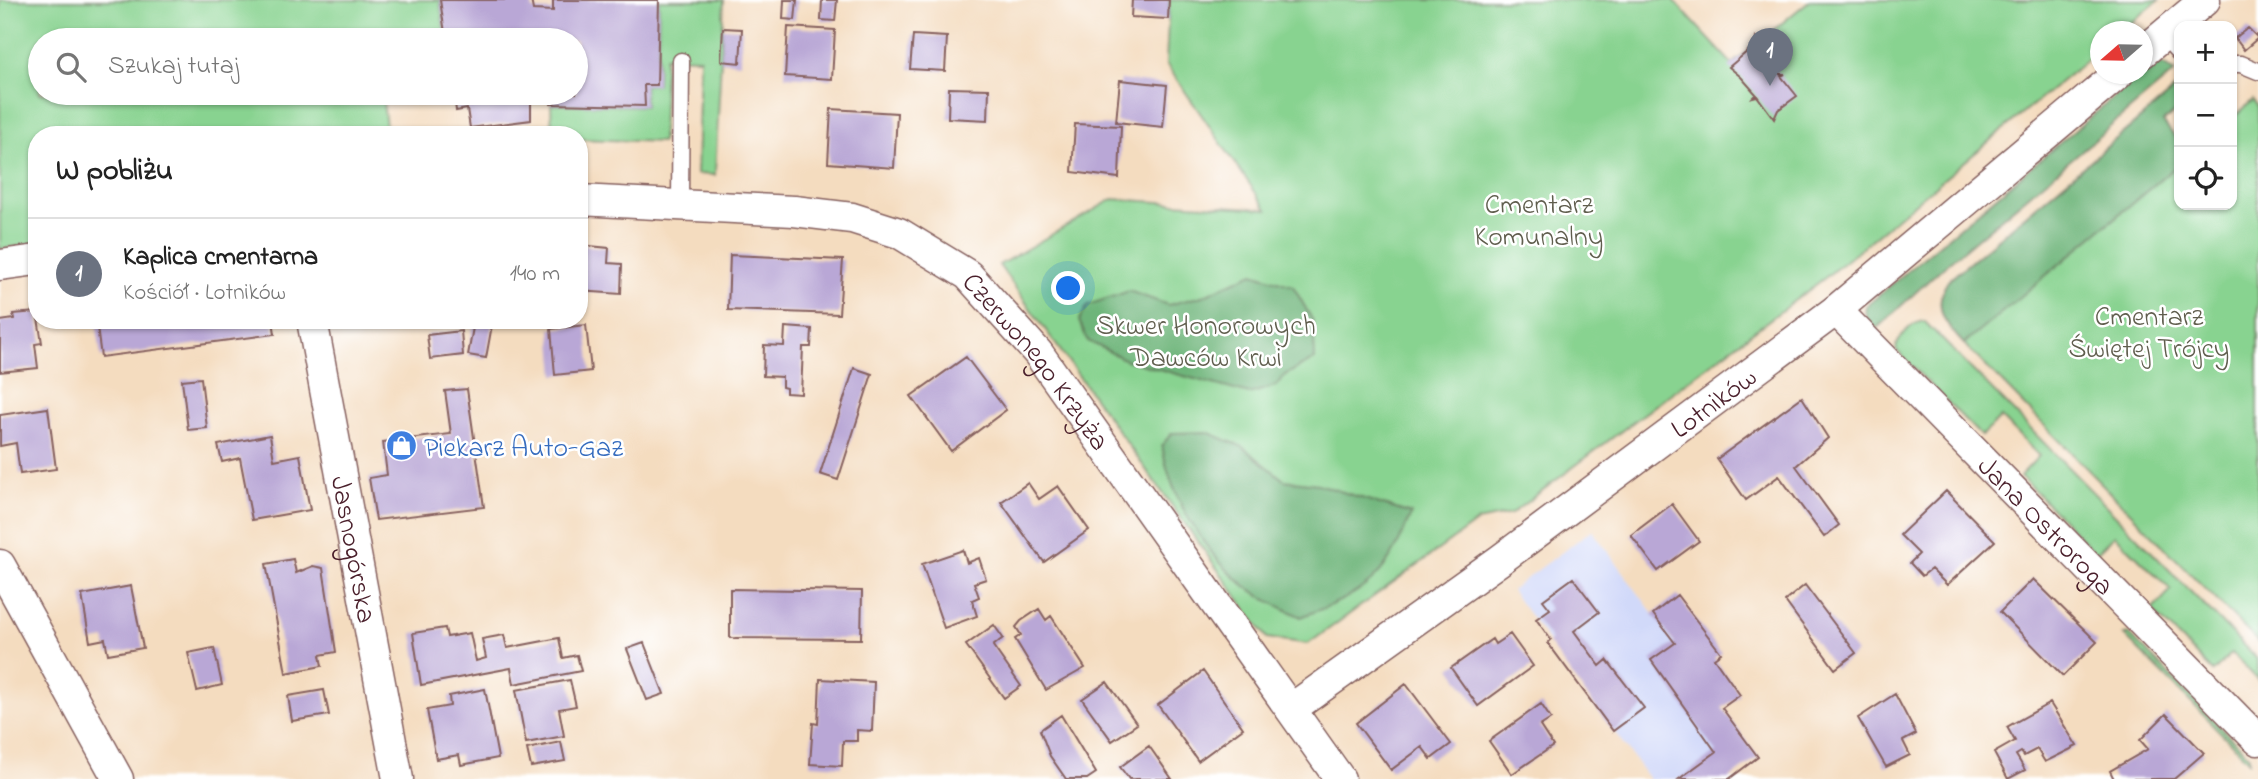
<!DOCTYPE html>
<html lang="pl">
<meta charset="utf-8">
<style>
body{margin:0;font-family:"Indie Flower",sans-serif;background:#f6f6f6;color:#222}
.controls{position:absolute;right:21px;top:21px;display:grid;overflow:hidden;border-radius:14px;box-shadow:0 2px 5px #0004}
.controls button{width:63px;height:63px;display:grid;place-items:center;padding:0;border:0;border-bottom:2px solid #e0e0e0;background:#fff;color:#222;font:35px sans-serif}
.compass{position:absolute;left:2090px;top:21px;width:63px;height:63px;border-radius:50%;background:#fff;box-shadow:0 2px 5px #0004;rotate:250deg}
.you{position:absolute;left:1069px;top:289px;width:24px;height:24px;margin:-18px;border:5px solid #fff;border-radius:50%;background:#1a73e8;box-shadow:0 0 0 10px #1a73e833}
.badge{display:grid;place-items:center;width:46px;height:46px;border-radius:50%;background:#d93025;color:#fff;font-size:23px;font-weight:700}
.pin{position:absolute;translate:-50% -58px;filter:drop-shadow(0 2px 4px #0008)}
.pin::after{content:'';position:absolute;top:37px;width:24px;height:21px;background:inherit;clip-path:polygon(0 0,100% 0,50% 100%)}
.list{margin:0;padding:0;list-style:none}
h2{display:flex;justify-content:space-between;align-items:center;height:91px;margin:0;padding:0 28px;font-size:30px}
h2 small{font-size:23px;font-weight:400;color:#767676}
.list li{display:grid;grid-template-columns:46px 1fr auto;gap:21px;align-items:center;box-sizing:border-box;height:112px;padding:0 28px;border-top:2px solid #e0e0e0}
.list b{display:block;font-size:26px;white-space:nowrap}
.list p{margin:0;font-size:23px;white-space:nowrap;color:#767676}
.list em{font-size:23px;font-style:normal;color:#767676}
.icon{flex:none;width:38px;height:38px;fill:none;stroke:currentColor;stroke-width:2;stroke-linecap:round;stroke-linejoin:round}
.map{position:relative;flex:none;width:2258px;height:779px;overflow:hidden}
.search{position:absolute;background:#fff;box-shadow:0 2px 5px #0004;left:28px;top:28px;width:560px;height:77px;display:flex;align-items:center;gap:18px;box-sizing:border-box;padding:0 24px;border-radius:38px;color:#767676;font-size:26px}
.panel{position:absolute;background:#fff;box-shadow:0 2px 5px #0004;left:28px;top:126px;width:560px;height:203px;border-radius:28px}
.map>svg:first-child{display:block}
</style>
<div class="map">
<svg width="2258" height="779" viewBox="0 0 2258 779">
<rect width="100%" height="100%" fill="#fff"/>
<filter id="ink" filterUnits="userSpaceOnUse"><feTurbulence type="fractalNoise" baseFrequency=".0143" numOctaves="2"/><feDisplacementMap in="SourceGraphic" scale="14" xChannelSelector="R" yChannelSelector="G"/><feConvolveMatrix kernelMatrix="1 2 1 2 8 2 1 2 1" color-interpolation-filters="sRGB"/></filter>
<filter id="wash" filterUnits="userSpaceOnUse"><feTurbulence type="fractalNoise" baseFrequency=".00686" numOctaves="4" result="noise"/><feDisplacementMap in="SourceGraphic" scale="28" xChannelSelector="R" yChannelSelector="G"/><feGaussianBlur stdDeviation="1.57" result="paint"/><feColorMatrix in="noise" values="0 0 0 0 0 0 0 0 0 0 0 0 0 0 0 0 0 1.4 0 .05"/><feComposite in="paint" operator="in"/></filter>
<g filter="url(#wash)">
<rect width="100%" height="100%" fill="#f4dcbf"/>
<path fill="#d1d9f9" d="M 1592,530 L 1758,757 L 1729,779 L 1649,779 L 1511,590 Z"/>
<path fill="#88d390" stroke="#69795e" stroke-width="2" d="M 0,0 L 440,0 L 446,40 L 40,40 L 40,93 L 382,93 L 387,135 L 37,135 L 37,244 L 0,249 Z
M 659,0 L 724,0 L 715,175 L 697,174 L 700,58 L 665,57 L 662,142 L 579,139 L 579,135 L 552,135 L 551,104 L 645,106 L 644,85 L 657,84 Z
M 1169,0 L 1673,0 L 1732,64 L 1810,0 L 2159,0 L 2121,31 L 2100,32 L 2100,49 L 1826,277 L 1511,514 L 1478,521 L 1308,644 L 1267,638 L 999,265 L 1113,199 L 1267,209 L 1166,64 Z
M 2179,86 L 2179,108 L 2163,122 L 2179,142 L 2179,205 L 2232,205 L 2232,119 L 2253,100 L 2258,106 L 2258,642 L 1964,344 C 1946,325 1931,307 1948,281 Z
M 1924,321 L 2258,660 L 2258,680 L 2232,653 L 2213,672 L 2152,610 L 2171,590 L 2115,535 L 2096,553 L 2020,476 L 2039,456 L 2001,417 L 1981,436 L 1896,350 C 1898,336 1911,323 1924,321 Z
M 2129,634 L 2249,756 L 2249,761 L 2124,635 Z"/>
<path fill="#6eb57a" stroke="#5c6a52" stroke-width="2" d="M 2161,64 L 2175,72 L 1942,268 L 1876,329 C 1869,322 1863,316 1866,306 L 2144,72 Z
M 2179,86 L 2179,108 L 2163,122 L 2179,142 L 2179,164 L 1964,344 C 1946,325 1931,307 1948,281 Z
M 1253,273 L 1293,286 L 1313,321 L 1315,359 L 1285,375 L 1276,386 L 1249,394 L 1126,360 L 1088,341 L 1079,321 L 1088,305 L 1129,291 L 1168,305 L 1202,296 Z
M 1207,432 L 1243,447 L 1284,480 L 1318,484 L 1411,514 C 1386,579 1366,593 1301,617 C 1288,610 1274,605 1262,597 C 1211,567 1171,502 1162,445 L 1172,433 Z"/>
<g id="blocks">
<path fill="#b9a7d6" d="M 440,0 L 531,0 L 533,10 L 553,11 L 553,0 L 659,0 L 657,85 L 644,85 L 645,106 L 551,104 L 551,93 L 576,93 L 576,40 L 446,40 Z
M 784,0 L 797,0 L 795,20 L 783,19 Z
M 822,0 L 837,0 L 835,21 L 821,20 Z
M 1132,0 L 1169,0 L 1168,19 L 1131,17 Z
M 788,27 L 835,30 L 832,79 L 785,76 Z
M 723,28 L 742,29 L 740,63 L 721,61 Z
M 2248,28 L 2258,38 L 2244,50 L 2235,38 Z
M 913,35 L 947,37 L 945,71 L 910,69 Z
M 1756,38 L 1766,57 L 1780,74 L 1785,74 L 1781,76 L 1797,96 L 1778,110 L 1774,119 L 1757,96 L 1753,97 L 1756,94 L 1741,77 L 1729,67 L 1755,45 Z
M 1120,80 L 1167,85 L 1163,127 L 1116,122 Z
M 949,88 L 989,89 L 988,120 L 948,118 Z
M 454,93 L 531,93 L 531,120 L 470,128 L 467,109 L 456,111 Z
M 831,109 L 897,113 L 894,168 L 828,163 Z
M 1075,124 L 1121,126 L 1119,178 L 1072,172 Z
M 579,245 L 609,248 L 608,263 L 622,264 L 621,294 L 579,291 Z
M 730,255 L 843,260 L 839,314 L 728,310 Z
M 37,312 L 42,343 L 35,344 L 38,368 L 0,372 L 0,321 L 14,319 L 13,314 Z
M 96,320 L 273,320 L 275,334 L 101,357 Z
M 357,320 L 418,320 L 418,322 L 358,329 Z
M 474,322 L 492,325 L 486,358 L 468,355 Z
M 586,325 L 591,371 L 555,375 L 551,329 Z
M 785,327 L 812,329 L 811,347 L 803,347 L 801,394 L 786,393 L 786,388 L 782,387 L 782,377 L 763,376 L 764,345 L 784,346 Z
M 461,331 L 463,355 L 430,359 L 427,335 Z
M 966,357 L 1006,410 L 951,451 L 911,396 Z
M 854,368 L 872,374 L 838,480 L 820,474 Z
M 201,378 L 207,428 L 188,430 L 182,380 Z
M 467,389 L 484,507 L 376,520 L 369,478 L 387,475 L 383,442 L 451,434 L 445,391 Z
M 1802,397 L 1828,438 L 1796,466 L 1839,525 L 1824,537 L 1779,476 L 1746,500 L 1717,459 Z
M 48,408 L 56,469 L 20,474 L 16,443 L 0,446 L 0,415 Z
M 270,435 L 274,460 L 300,455 L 310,510 L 252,520 L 240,458 L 222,462 L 218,445 Z
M 1028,483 L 1039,499 L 1058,486 L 1089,530 L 1044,562 L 1001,502 Z
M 1946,491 L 1995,541 L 1947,585 L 1931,569 L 1922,576 L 1910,563 L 1919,554 L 1900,535 Z
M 1672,504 L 1699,541 L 1658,571 L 1631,535 Z
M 963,550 L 967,563 L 979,558 L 986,579 L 974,583 L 979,597 L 972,600 L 977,616 L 944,628 L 922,564 Z
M 293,559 L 296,573 L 313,566 L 323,568 L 336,652 L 320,655 L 322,666 L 286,673 L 266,564 Z
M 1573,578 L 1599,612 L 1574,631 L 1600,666 L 1607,660 L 1644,708 L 1613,731 L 1548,643 L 1551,640 L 1536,619 L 1550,609 L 1543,600 Z
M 2033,579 L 2097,642 L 2063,676 L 2000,612 Z
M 1805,585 L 1856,653 L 1835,669 L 1785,601 Z
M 131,586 L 143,648 L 108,654 L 105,639 L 90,642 L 82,595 Z
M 730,589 L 862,591 L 861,639 L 730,638 Z
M 1677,595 L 1721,653 L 1714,658 L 1740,695 L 1722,708 L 1758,757 L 1729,779 L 1679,779 L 1716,752 L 1651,660 L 1675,643 L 1653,614 Z
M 1039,609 L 1046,620 L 1051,616 L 1085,668 L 1046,690 L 1015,639 L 1021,635 L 1016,627 L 1021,621 Z
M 994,625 L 1003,638 L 993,646 L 1021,686 L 1004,698 L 966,645 Z
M 445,628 L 447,637 L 470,633 L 476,661 L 486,658 L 482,639 L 504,635 L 507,648 L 559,638 L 563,658 L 577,655 L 581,671 L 514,684 L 511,668 L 421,685 L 413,633 Z
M 1510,634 L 1533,666 L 1478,706 L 1451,668 L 1492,639 L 1495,644 Z
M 644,643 L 664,694 L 647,700 L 627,649 Z
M 214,648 L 222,685 L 197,691 L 188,653 Z
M 1203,671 L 1243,728 L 1198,761 L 1158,705 Z
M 820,679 L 874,682 L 872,731 L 857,730 L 857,741 L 843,741 L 842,766 L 810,764 L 813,723 L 818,724 Z
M 570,680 L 576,706 L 559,709 L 564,736 L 526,743 L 516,690 Z
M 1107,682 L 1137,724 L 1112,741 L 1082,699 Z
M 1406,684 L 1451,744 L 1431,759 L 1422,747 L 1391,770 L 1356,723 Z
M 485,689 L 498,758 L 461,765 L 459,755 L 436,759 L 427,710 L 450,706 L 449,696 Z
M 324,690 L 329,715 L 292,721 L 288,696 Z
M 1895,694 L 1916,734 L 1903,741 L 1910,755 L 1886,767 L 1858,718 Z
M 2050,703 L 2077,746 L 2045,762 L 2037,749 L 2024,756 L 2021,752 L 2016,755 L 2025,770 L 2008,779 L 1994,753 L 2015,741 L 2007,727 Z
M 1541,704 L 1551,719 L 1540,726 L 1553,746 L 1512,774 L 1489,741 Z
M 2166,714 L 2204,753 L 2174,779 L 2114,779 L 2110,771 L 2148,749 L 2140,740 Z
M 1061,715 L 1096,773 L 1087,779 L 1066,779 L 1050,756 L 1040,730 Z
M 561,742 L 565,761 L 531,767 L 527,749 Z
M 1149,746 L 1172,779 L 1129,779 L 1120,767 Z"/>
</g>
</g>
<g filter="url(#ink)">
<use href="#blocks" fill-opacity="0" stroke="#86615f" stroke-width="2"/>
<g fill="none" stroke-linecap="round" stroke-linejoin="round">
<defs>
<path id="service" d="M 2164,35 L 2179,53
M 2232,64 L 2241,64 L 2258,71
M 680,204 L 681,61"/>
<g id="minor">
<path d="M 2142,53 L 2205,0"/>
<path id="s1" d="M 579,200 L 794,211 L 852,218 L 899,233 L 968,275 L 1038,353 L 1340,779"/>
<path d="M 0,265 L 37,260"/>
<path id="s2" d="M 1836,310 L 2258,740"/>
<path id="s3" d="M 312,320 L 398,779"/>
<path d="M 0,565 L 118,779"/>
<path id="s4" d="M 1291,709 L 1500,560 L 1836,310 L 2118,74"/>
</g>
</defs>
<use href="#service" stroke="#86615f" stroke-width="19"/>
<use href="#minor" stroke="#86615f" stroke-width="33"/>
<use href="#service" stroke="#fff" stroke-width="16"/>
<use href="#minor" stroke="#fff" stroke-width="30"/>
</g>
</g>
<defs>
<symbol id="shop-disc" viewBox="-11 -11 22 22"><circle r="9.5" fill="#3f7fe0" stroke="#fff"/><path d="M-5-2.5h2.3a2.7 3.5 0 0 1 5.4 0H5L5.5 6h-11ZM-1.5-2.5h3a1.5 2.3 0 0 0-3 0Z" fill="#fff"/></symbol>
</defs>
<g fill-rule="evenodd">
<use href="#shop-disc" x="384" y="428" width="35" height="35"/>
</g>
<g text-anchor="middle" stroke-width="5" stroke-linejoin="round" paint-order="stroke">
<g font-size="28" fill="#605e4e" stroke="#fff">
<text x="1539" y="213">Cmentarz<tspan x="1539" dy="32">Komunalny</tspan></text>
<text x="2149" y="325">Cmentarz<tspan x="2149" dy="32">Świętej Trójcy</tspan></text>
<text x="1206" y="334">Skwer Honorowych<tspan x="1206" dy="32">Dawców Krwi</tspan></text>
</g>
<g font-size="28" fill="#4a1f2b" stroke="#fff">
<text dy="10" stroke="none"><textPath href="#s1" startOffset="514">Czerwonego Krzyża</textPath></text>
<text dy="10" stroke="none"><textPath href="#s4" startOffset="522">Lotników</textPath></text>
<text dy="10" stroke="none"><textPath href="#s2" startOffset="301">Jana Ostroroga</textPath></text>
<text dy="10" stroke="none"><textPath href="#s3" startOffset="233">Jasnogórska</textPath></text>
</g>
<g font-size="28" fill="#366cbe" stroke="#fff" text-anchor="start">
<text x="424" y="456">Piekarz Auto-Gaz</text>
</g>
</g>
</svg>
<div class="controls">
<button>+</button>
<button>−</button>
<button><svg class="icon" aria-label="locate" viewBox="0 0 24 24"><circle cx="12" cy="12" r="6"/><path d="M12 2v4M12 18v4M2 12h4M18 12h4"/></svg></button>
</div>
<svg class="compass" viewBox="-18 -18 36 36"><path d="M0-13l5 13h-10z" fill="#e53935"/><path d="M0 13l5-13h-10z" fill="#767676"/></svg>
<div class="you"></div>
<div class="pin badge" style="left:1770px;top:86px;background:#6b7280">1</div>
<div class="search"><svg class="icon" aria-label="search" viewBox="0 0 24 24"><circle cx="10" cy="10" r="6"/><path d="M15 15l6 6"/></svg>Szukaj tutaj</div>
<section class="panel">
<h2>W pobliżu<small></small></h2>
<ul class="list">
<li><span class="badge" style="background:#6b7280">1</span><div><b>Kaplica cmentarna</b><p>Kościół · Lotników</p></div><em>140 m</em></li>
</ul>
</section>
</div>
